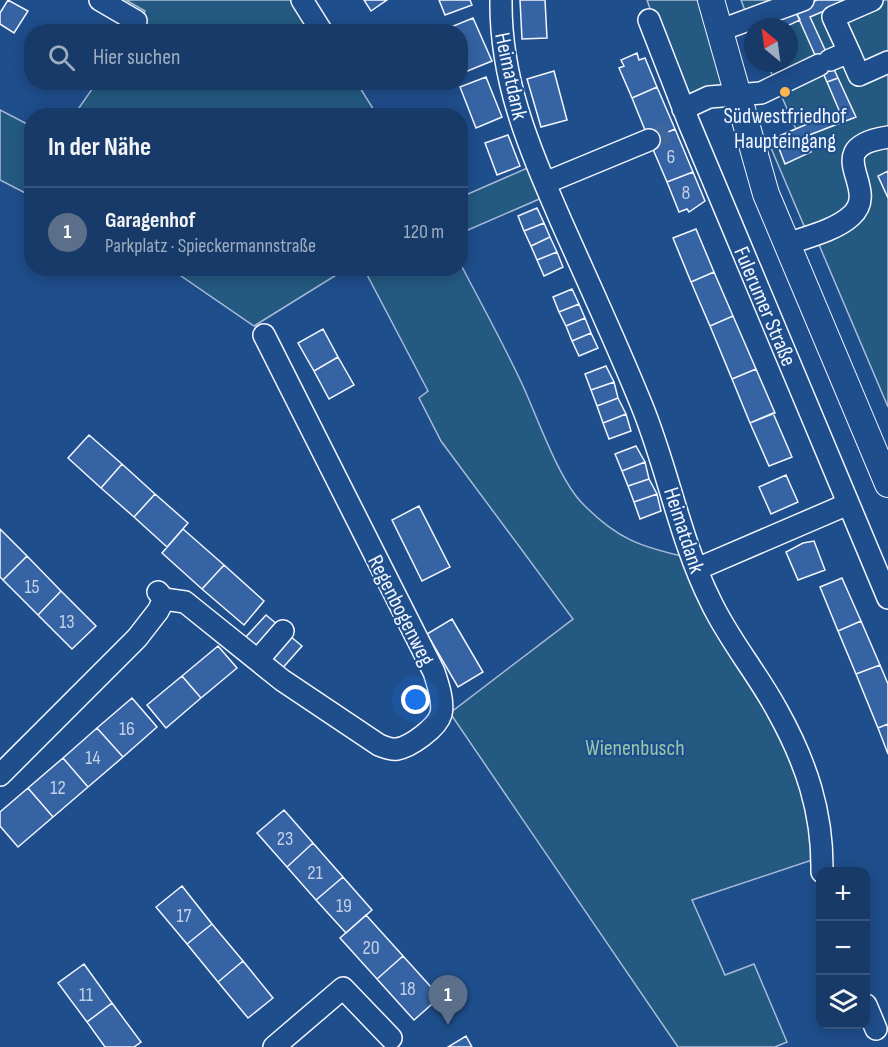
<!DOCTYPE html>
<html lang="de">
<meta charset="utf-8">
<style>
body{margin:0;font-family:"Sofia Sans Condensed",sans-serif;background:#244571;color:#f1f3f6}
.controls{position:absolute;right:18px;bottom:18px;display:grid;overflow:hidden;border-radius:12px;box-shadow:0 3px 15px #0003}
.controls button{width:54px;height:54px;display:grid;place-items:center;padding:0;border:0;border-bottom:2px solid #36547d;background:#173a69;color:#f1f3f6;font:30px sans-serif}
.compass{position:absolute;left:744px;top:18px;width:54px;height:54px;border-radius:50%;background:#173a69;box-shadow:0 3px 15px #0003;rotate:331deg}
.you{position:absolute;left:416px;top:700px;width:21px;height:21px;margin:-15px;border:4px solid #fff;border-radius:50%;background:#1a73e8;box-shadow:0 0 0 9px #1a73e833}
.badge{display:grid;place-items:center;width:39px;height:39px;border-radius:50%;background:#e69b98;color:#fff;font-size:20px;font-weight:700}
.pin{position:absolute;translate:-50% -50px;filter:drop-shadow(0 2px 3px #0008)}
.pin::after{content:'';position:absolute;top:32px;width:21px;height:18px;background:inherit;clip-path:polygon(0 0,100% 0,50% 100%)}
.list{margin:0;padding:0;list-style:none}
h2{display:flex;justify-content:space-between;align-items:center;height:78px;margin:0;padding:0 24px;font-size:26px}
h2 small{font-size:20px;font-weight:400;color:#9eadc0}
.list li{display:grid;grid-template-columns:39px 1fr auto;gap:18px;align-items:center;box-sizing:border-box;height:90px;padding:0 24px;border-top:2px solid #36547d}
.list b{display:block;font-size:22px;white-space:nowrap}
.list p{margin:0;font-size:20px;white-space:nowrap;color:#9eadc0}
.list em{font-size:20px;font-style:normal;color:#9eadc0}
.icon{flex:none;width:33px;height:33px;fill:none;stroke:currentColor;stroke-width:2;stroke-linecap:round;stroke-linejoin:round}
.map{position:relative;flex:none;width:888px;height:1047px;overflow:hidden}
.search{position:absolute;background:#173a69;box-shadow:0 3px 15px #0003;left:24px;top:24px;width:444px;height:66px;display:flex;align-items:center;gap:15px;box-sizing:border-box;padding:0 21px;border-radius:24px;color:#9eadc0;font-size:22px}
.panel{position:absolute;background:#173a69;box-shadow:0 3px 15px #0003;left:24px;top:108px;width:444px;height:168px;border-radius:24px}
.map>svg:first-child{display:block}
</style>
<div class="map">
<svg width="888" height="1047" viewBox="0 0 888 1047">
<rect width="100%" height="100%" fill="#1f4e8c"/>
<path fill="#245a82" stroke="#a8bbd7" stroke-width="1.5" d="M 126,0 L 297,0 L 316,31 L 132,31 L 145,11 Z
M 647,0 L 701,0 L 728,92 L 683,104 Z
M 741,0 L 888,0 L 888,407 L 811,226 L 805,228 L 768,141 L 796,129 L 767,63 L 789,63 L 789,27 L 753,27 L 753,32 Z
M 97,82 L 340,82 L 345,88 L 357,83 L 377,115 L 74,115 Z
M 0,110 L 31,126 L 31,196 L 0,180 Z
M 532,166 L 544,197 L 461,233 L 461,197 Z
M 461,265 C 482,305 504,345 523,386 C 538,419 559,480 583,504 C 617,539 641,547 686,557 L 750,681 L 800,769 L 818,858 L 692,900 L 725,975 L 754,964 L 787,1042 L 775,1047 L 678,1047 L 450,713 L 573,619 L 441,441 L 419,398 L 428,391 L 364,269 L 460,268 Z
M 171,269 L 346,269 L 254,326 Z"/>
<path fill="#3563a3" stroke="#f2f6ff" stroke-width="1.5" d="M 8,0 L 28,11 L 14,33 L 0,24 L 0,13 Z
M 364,0 L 387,0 L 371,11 Z
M 439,0 L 470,0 L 472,5 L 445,15 Z
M 520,0 L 545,0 L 547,38 L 522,39 Z
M 817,0 L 850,0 L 810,17 L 838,78 L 827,82 L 795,10 Z
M 795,10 L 800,20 L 785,27 L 757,27 Z
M 473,18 L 492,61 L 465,72 L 460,61 L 460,32 L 448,32 L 446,29 Z
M 637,53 L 639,60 L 645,58 L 657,87 L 632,98 L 619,68 L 624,66 L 621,60 Z
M 554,71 L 567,120 L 541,127 L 527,79 Z
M 486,77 L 502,117 L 476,128 L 460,87 Z
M 838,78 L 856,117 L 804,137 L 811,152 L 785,164 L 775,138 L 839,110 L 827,82 Z
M 657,87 L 675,129 L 649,140 L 632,98 Z
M 675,129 L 693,172 L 667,182 L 649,140 Z
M 508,135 L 520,166 L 497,175 L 485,143 Z
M 888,171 L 888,198 L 878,176 Z
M 693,172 L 705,201 L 689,212 L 687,209 L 679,212 L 667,182 Z
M 537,208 L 544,223 L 524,231 L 518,216 Z
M 544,223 L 550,237 L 531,246 L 524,231 Z
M 696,229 L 714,272 L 691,282 L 673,238 Z
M 550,237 L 557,252 L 537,260 L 531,246 Z
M 557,252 L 563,267 L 544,276 L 537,260 Z
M 714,272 L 733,316 L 710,326 L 691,282 Z
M 572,289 L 579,304 L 559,312 L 553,297 Z
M 579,304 L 585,318 L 566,326 L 559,312 Z
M 733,316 L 756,369 L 732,379 L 710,326 Z
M 585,318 L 591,333 L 572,341 L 566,326 Z
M 323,329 L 338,357 L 314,371 L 298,343 Z
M 591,333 L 598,348 L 579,356 L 572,341 Z
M 338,357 L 354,385 L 329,399 L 314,371 Z
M 606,366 L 614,382 L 591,390 L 585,374 Z
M 756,369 L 775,413 L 750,423 L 732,379 Z
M 614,382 L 618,398 L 597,406 L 591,390 Z
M 618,398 L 626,414 L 603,423 L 597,406 Z
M 773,413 L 792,457 L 769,466 L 750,423 Z
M 626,414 L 631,431 L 609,439 L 603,423 Z
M 89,435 L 122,464 L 101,488 L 68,458 Z
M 636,446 L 645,462 L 622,471 L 615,454 Z
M 645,462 L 649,479 L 628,486 L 622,471 Z
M 122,464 L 155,494 L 134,517 L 101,488 Z
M 786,475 L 798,502 L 771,514 L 759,487 Z
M 649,479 L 657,494 L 634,502 L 628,486 Z
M 155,494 L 188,523 L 167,547 L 134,517 Z
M 657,494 L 661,511 L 640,519 L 634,502 Z
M 419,506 L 450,567 L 422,581 L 392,520 Z
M 0,529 L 27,556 L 3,580 L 0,577 Z
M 183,529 L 224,565 L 202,589 L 162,553 Z
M 814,541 L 825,570 L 798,580 L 786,552 L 803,543 Z
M 27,556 L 61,591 L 38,615 L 3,580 Z
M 224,565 L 264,601 L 244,625 L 202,589 Z
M 842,578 L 861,621 L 838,631 L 820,587 Z
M 61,591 L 96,626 L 72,649 L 38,615 Z
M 266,615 L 278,625 L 256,649 L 244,639 Z
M 452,619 L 483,672 L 458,687 L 427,634 Z
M 861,621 L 880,665 L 856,674 L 838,631 Z
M 290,636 L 302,646 L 280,671 L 268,660 Z
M 218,646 L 237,668 L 201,698 L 182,676 Z
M 880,665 L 888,684 L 888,724 L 878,728 L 856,674 Z
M 182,676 L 201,698 L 166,728 L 147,705 Z
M 132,698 L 157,727 L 123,757 L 97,728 Z
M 888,724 L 888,754 L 878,728 Z
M 97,728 L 123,757 L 88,787 L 63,758 Z
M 63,758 L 88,787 L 53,817 L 28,788 Z
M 28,788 L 53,817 L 18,847 L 0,826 L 0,812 Z
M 284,810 L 313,843 L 287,867 L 257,833 Z
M 313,843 L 343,877 L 316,900 L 287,867 Z
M 343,877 L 372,910 L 346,933 L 316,900 Z
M 182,886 L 212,924 L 187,944 L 156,907 Z
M 366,915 L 403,956 L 377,979 L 340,938 Z
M 212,924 L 243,961 L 218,982 L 187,944 Z
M 403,956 L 440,997 L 414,1020 L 377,979 Z
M 243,961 L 273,998 L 248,1018 L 218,982 Z
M 84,964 L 112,1003 L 87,1022 L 58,983 Z
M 112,1003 L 141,1042 L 134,1047 L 105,1047 L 87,1022 Z
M 466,1036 L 472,1047 L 448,1047 Z"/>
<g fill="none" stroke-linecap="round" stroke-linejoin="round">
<path stroke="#3f679d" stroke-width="21" stroke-dasharray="21 10" stroke-linecap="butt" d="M 649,140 L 675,129"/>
<defs>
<path id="minor" d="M 100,0 L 136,21
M 302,0 L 322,32
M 501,0 C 500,81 529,147 561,221 C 588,282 617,344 642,406 C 668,470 680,540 711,602 C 729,640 757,673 777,710 C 806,762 823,812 822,872
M 649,20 L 689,123 L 888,598
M 721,30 L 803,0
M 849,52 L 833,17 L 872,0
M 830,60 L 849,52 L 859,75 L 888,62
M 683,109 L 709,97 L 761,93 L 819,65
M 545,183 L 649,140
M 787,244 C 807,237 836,230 851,216 C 883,188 816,148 888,137
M 697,569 L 848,504
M 164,599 L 185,602 L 282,680 L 379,745 C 385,747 390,750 397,749 C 410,747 437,728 441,714 C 444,702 438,684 434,672 L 264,335
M 258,660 L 283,631
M 0,775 L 137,638 L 158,611 L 164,599 L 158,592
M 866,1005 L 876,1029
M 274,1047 L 343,988 L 391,1038"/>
<path id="major" d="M 711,0 L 766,194 L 888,484"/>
</defs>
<use href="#minor" stroke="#f2f6ff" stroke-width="24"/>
<use href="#major" stroke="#f2f6ff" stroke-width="28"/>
<use href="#minor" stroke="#1f4e8c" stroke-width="21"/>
<use href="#major" stroke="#1f4e8c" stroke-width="26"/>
</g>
<circle fill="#ffb74d" stroke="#1f4e8c" stroke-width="2" cx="785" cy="92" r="6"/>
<g text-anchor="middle" stroke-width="4.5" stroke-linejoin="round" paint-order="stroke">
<g font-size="20" fill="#c3d1e8">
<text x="671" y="163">6</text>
<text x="686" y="199">8</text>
<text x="32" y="593">15</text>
<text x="67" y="628">13</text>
<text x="127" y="735">16</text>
<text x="93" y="764">14</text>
<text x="58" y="794">12</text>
<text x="285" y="845">23</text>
<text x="315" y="879">21</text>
<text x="344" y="912">19</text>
<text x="184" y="922">17</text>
<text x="371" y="954">20</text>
<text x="408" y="995">18</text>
<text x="86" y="1001">11</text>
</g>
<g font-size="22" fill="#f2f6ff" stroke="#1f4e8c">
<text transform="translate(512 76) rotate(78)" y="8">Heimatdank</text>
<text transform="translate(766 306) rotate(67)" y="8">Fulerumer Straße</text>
<text transform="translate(685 530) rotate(72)" y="8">Heimatdank</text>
<text transform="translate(402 610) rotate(63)" y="8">Regenbogenweg</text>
</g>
<g font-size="22" fill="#f2f6ff" stroke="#1f4e8c">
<text x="785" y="123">Südwestfriedhof<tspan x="785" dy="25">Haupteingang</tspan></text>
</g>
<g font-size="22" fill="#97c8a6" stroke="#1f4e8c">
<text x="635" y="755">Wienenbusch</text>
</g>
</g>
</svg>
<div class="controls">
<button>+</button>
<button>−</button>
<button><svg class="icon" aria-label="layers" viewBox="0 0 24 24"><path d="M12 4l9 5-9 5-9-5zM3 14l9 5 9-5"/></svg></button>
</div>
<svg class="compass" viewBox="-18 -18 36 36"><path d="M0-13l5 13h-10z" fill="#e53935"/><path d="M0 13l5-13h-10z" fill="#9eadc0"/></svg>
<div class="you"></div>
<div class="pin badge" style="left:448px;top:1025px;background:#5c6f8a">1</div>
<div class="search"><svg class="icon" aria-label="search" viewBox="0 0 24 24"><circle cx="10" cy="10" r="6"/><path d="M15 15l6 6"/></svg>Hier suchen</div>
<section class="panel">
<h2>In der Nähe<small></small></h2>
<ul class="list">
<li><span class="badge" style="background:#5c6f8a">1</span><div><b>Garagenhof</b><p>Parkplatz · Spieckermannstraße</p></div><em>120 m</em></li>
</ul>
</section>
</div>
